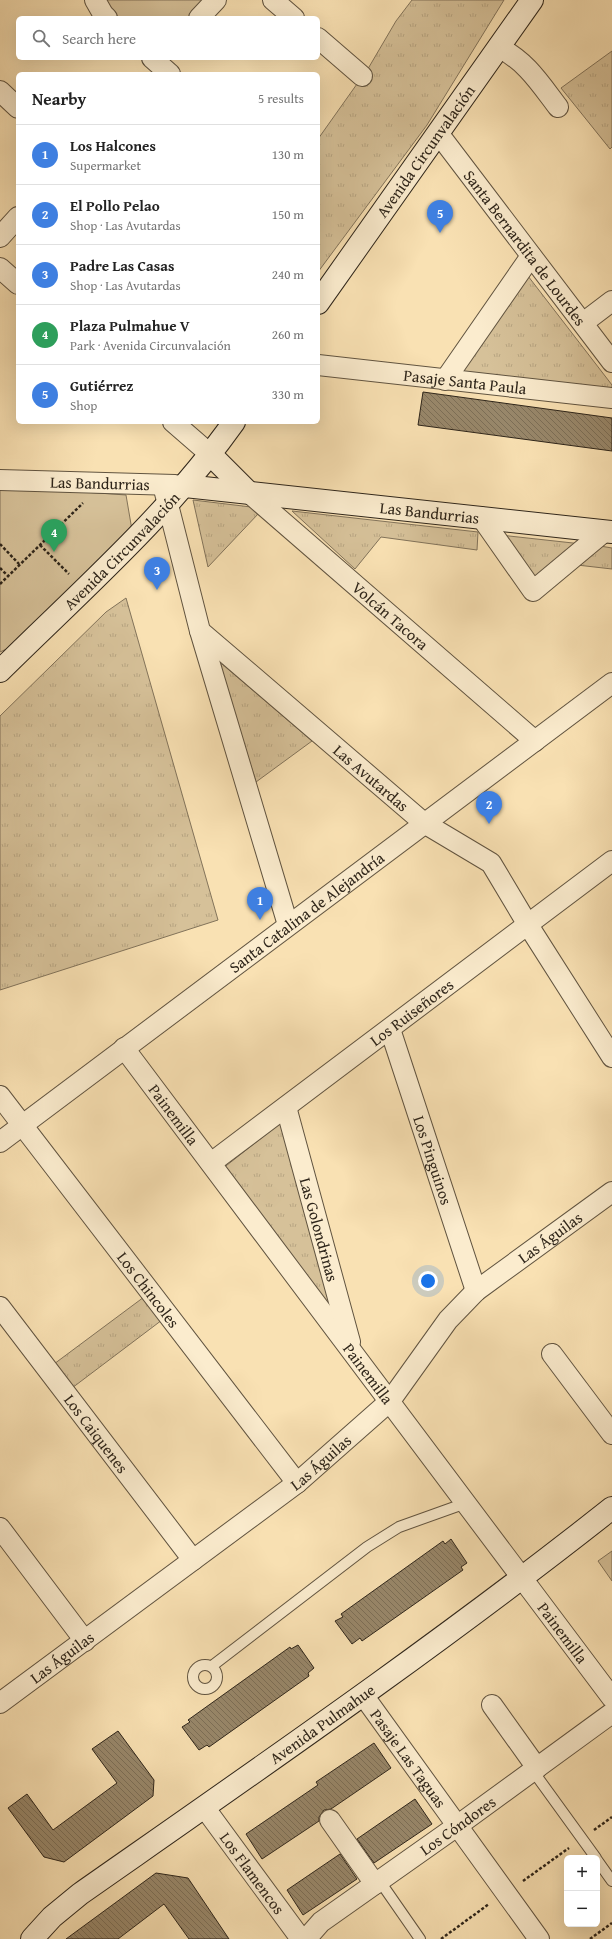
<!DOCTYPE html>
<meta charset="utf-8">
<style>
body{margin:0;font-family:"Gentium Book Plus",serif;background:#f6f6f6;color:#222}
.controls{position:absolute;right:12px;bottom:12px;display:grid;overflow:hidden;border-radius:6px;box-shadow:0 4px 16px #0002}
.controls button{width:36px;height:36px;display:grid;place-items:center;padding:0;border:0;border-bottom:1px solid #e0e0e0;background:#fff;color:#222;font:20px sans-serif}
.you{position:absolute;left:428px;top:1281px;width:14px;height:14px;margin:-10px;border:3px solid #fff;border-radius:50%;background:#1a73e8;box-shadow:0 0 0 6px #1a73e833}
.badge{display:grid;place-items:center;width:26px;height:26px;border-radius:50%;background:#7c3aed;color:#fff;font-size:13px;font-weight:700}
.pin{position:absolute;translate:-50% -33px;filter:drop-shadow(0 1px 2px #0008)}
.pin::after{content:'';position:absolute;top:21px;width:14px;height:12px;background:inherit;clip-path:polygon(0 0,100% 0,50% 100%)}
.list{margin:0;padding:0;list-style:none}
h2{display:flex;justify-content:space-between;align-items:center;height:52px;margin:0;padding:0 16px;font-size:17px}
h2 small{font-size:13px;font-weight:400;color:#767676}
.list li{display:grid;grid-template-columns:26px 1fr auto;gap:12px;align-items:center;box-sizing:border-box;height:60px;padding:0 16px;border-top:1px solid #e0e0e0}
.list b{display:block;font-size:15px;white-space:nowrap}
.list p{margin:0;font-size:13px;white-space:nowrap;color:#767676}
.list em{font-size:13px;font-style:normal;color:#767676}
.icon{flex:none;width:22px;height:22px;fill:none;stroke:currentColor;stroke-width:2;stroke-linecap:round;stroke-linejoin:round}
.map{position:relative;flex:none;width:612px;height:1939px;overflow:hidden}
.search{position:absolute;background:#fff;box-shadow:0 4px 16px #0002;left:16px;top:16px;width:304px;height:44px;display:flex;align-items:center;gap:10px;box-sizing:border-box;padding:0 14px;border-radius:6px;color:#767676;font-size:15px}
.panel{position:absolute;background:#fff;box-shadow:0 4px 16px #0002;left:16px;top:72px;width:304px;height:352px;border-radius:6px}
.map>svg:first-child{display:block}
</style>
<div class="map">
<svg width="612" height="1939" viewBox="0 0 612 1939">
<defs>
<pattern id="grass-tufts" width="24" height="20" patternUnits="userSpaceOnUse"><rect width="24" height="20" fill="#d6c199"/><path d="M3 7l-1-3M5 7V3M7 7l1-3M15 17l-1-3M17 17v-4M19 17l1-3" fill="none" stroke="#b8a683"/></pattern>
<pattern id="building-back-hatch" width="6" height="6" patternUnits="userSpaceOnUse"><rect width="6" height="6" fill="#98876a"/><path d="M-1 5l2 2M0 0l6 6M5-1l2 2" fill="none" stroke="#7c6e56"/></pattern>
</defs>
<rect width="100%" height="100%" fill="#f9e1b3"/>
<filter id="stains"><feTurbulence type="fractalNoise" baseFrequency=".005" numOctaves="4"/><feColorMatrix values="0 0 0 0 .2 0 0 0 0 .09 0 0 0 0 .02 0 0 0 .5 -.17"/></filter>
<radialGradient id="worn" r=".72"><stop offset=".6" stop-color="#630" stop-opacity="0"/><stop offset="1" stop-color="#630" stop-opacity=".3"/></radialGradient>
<path fill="url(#grass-tufts)" stroke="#82735a" d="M 412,0 L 504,0 L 427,125 L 318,272 L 318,139 L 369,67 L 396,21 Z
M 612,51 L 612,147 L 610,149 L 561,88 Z
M 528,276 L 612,385 L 612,391 L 460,373 Z
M 193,500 L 251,507 L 259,513 L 208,567 Z
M 292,511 L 478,532 L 477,550 L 381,537 L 355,569 Z
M 500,535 L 582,544 L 530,581 Z
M 600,546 L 612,548 L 612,569 L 577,565 Z
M 126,598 L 218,920 L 0,990 L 0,716 L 106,612 Z
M 222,664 L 312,741 L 256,782 L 220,668 Z
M 283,1121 L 340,1325 L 222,1169 Z
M 144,1297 L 162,1320 L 72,1388 L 54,1364 Z"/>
<path fill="#d6c199" stroke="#82735a" d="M 98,0 L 211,0 L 195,18 L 111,18 Z
M 0,486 L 126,495 L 132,530 L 13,646 L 0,652 Z
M 612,1551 L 612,1581 L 598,1561 Z"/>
<path fill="url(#building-back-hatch)" stroke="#2e251a" d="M 423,392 L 612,418 L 612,451 L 418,425 Z
M 451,1539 L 467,1563 L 461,1567 L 463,1570 L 362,1641 L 360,1638 L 352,1644 L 335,1621 L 343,1617 L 341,1614 L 443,1541 L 445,1544 Z
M 298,1645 L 314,1668 L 308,1673 L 309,1676 L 209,1747 L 207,1745 L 199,1750 L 182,1727 L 190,1722 L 188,1720 L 290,1647 L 291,1649 Z
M 118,1731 L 154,1780 L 153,1796 L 64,1862 L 44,1857 L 8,1808 L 27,1794 L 53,1830 L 117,1783 L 92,1749 Z
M 374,1743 L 391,1768 L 331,1809 L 324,1810 L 319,1817 L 319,1821 L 262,1859 L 246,1834 L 318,1785 L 316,1782 Z
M 415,1799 L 432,1824 L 374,1863 L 357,1839 Z
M 340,1854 L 357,1879 L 303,1915 L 287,1890 Z
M 156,1873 L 188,1878 L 229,1939 L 189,1939 L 164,1904 L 118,1939 L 66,1939 Z"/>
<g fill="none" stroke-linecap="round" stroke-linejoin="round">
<defs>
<path id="lane" d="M193 1677a12 12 0 1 1 24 0a12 12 0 1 1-24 0Z
M 212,1666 L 367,1547 L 399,1527 L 466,1503
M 533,1771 L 596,1858
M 597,1860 L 612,1881
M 379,1880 L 420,1939"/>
<g id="street">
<path d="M 95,0 L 103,14 L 107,18"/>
<path d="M 273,0 L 294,18"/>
<path d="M 199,18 L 216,0"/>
<path d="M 318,38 L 362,76"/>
<path d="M 498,47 C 526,61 539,82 558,107"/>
<path d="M 152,58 L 170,74"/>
<path d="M 0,91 L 18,108"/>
<path id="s1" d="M 438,133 L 612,362"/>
<path d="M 0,237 L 18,217"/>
<path d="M 0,268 L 18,284"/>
<path d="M 583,323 L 612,301"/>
<path id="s2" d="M 318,365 L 612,398"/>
<path d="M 445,380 L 531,256"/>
<path d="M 173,422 L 211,455"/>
<path id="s3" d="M 0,480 L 175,485"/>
<path id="s4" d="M 163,485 L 200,631 L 424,823 L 491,863 L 528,925 L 612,1057"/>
<path id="s5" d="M 247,491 L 535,741"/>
<path d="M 481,517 L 533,591 L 605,531"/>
<path d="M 200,631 L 288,925"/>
<path id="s6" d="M 390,1029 L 476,1291"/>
<path id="s7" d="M 124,1048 L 612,1698"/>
<path id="s8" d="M 0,1096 L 297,1483"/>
<path id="s9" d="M 286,1107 L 350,1342"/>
<path id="s10" d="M 0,1142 L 612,683"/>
<path id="s11" d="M 211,1163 L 612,861"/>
<path id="s12" d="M 0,1307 L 193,1560"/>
<path d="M 552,1354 L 612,1434"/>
<path d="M 0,1528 L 85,1641"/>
<path id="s13" d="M 363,1695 L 539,1939"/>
<path id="s14" d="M 0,1703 L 297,1483 L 390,1401 L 448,1320 L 476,1291 L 612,1192"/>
<path d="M 492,1705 L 537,1768"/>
<path id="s15" d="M 204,1807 L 301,1939"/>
<path d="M 330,1820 L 375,1884"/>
<path id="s16" d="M 306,1939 L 321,1922 L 457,1826 L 612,1713"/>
</g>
<g id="secondary">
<path id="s17" d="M 318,303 L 532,0"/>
<path d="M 211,455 L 247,491"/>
<path id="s18" d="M 185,486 L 612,532"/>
<path id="s19" d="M 0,671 C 81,591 168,515 234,422"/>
<path id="s20" d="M 32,1939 L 52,1917 L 80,1894 C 260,1768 440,1644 612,1508"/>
</g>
</defs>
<use href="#lane" stroke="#615440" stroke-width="12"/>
<use href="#street" stroke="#615440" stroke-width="22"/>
<use href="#secondary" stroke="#2e251a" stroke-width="24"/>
<path stroke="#2e251a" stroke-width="2.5" stroke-dasharray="3 2" stroke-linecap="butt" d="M 0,544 L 19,564
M 40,545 L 69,574
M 0,568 L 8,576
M 0,584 L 83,503
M 594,1830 L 612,1817
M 523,1881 L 569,1848
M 441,1939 L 489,1904
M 590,1939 L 612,1923"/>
<use href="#lane" stroke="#fbecce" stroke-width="10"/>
<use href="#street" stroke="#fbecce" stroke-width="20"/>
<use href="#secondary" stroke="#fbecce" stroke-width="22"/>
</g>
<g text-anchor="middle" stroke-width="4" stroke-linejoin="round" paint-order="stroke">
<g font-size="16" fill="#2e251a" stroke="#fbecce">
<text dy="6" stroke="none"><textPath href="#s17" startOffset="186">Avenida Circunvalación</textPath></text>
<text dy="6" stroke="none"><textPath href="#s1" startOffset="144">Santa Bernardita de Lourdes</textPath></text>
<text dy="6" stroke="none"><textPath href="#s2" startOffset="148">Pasaje Santa Paula</textPath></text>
<text dy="6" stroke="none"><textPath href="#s3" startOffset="100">Las Bandurrias</textPath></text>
<text dy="6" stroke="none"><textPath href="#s18" startOffset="246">Las Bandurrias</textPath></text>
<text dy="6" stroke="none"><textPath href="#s19" startOffset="171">Avenida Circunvalación</textPath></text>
<text dy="6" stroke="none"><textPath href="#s5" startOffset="190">Volcán Tacora</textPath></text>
<text dy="6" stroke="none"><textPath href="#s4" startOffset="376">Las Avutardas</textPath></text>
<text dy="6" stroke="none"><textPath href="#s10" startOffset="383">Santa Catalina de Alejandría</textPath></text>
<text dy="6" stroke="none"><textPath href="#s11" startOffset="251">Los Ruiseñores</textPath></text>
<text dy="6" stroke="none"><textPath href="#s7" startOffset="83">Painemilla</textPath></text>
<text dy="6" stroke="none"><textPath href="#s6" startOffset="138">Los Pinguinos</textPath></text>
<text dy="6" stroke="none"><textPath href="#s9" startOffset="127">Las Golondrinas</textPath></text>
<text dy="6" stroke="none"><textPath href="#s14" startOffset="725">Las Águilas</textPath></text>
<text dy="6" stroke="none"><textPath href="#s8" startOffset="244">Los Chincoles</textPath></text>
<text dy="6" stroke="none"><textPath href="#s7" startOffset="407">Painemilla</textPath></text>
<text dy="6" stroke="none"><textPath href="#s12" startOffset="159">Los Caiquenes</textPath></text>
<text dy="6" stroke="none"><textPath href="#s14" startOffset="401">Las Águilas</textPath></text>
<text dy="6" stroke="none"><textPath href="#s7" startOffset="731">Painemilla</textPath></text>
<text dy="6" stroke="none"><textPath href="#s14" startOffset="77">Las Águilas</textPath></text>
<text dy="6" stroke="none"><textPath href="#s20" startOffset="362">Avenida Pulmahue</textPath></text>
<text dy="6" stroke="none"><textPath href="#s13" startOffset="78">Pasaje Las Taguas</textPath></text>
<text dy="6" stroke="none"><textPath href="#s16" startOffset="190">Los Cóndores</textPath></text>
<text dy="6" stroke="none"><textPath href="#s15" startOffset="82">Los Flamencos</textPath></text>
</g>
</g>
<rect width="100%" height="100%" filter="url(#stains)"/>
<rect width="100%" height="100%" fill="url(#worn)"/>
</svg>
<div class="controls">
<button>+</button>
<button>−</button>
</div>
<div class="you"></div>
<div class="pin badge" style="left:260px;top:920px;background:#3f7fe0">1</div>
<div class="pin badge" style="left:489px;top:824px;background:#3f7fe0">2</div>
<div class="pin badge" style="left:157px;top:590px;background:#3f7fe0">3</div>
<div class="pin badge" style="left:54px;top:552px;background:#2e9e5b">4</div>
<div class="pin badge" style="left:440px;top:233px;background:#3f7fe0">5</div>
<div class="search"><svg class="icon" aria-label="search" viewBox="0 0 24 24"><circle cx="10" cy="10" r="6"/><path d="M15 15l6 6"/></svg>Search here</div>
<section class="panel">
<h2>Nearby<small>5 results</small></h2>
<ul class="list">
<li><span class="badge" style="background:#3f7fe0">1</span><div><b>Los Halcones</b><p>Supermarket</p></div><em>130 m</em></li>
<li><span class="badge" style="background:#3f7fe0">2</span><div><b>El Pollo Pelao</b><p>Shop · Las Avutardas</p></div><em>150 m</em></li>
<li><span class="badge" style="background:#3f7fe0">3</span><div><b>Padre Las Casas</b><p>Shop · Las Avutardas</p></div><em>240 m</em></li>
<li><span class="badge" style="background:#2e9e5b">4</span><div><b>Plaza Pulmahue V</b><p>Park · Avenida Circunvalación</p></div><em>260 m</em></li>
<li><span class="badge" style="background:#3f7fe0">5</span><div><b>Gutiérrez</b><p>Shop</p></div><em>330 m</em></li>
</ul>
</section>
</div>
